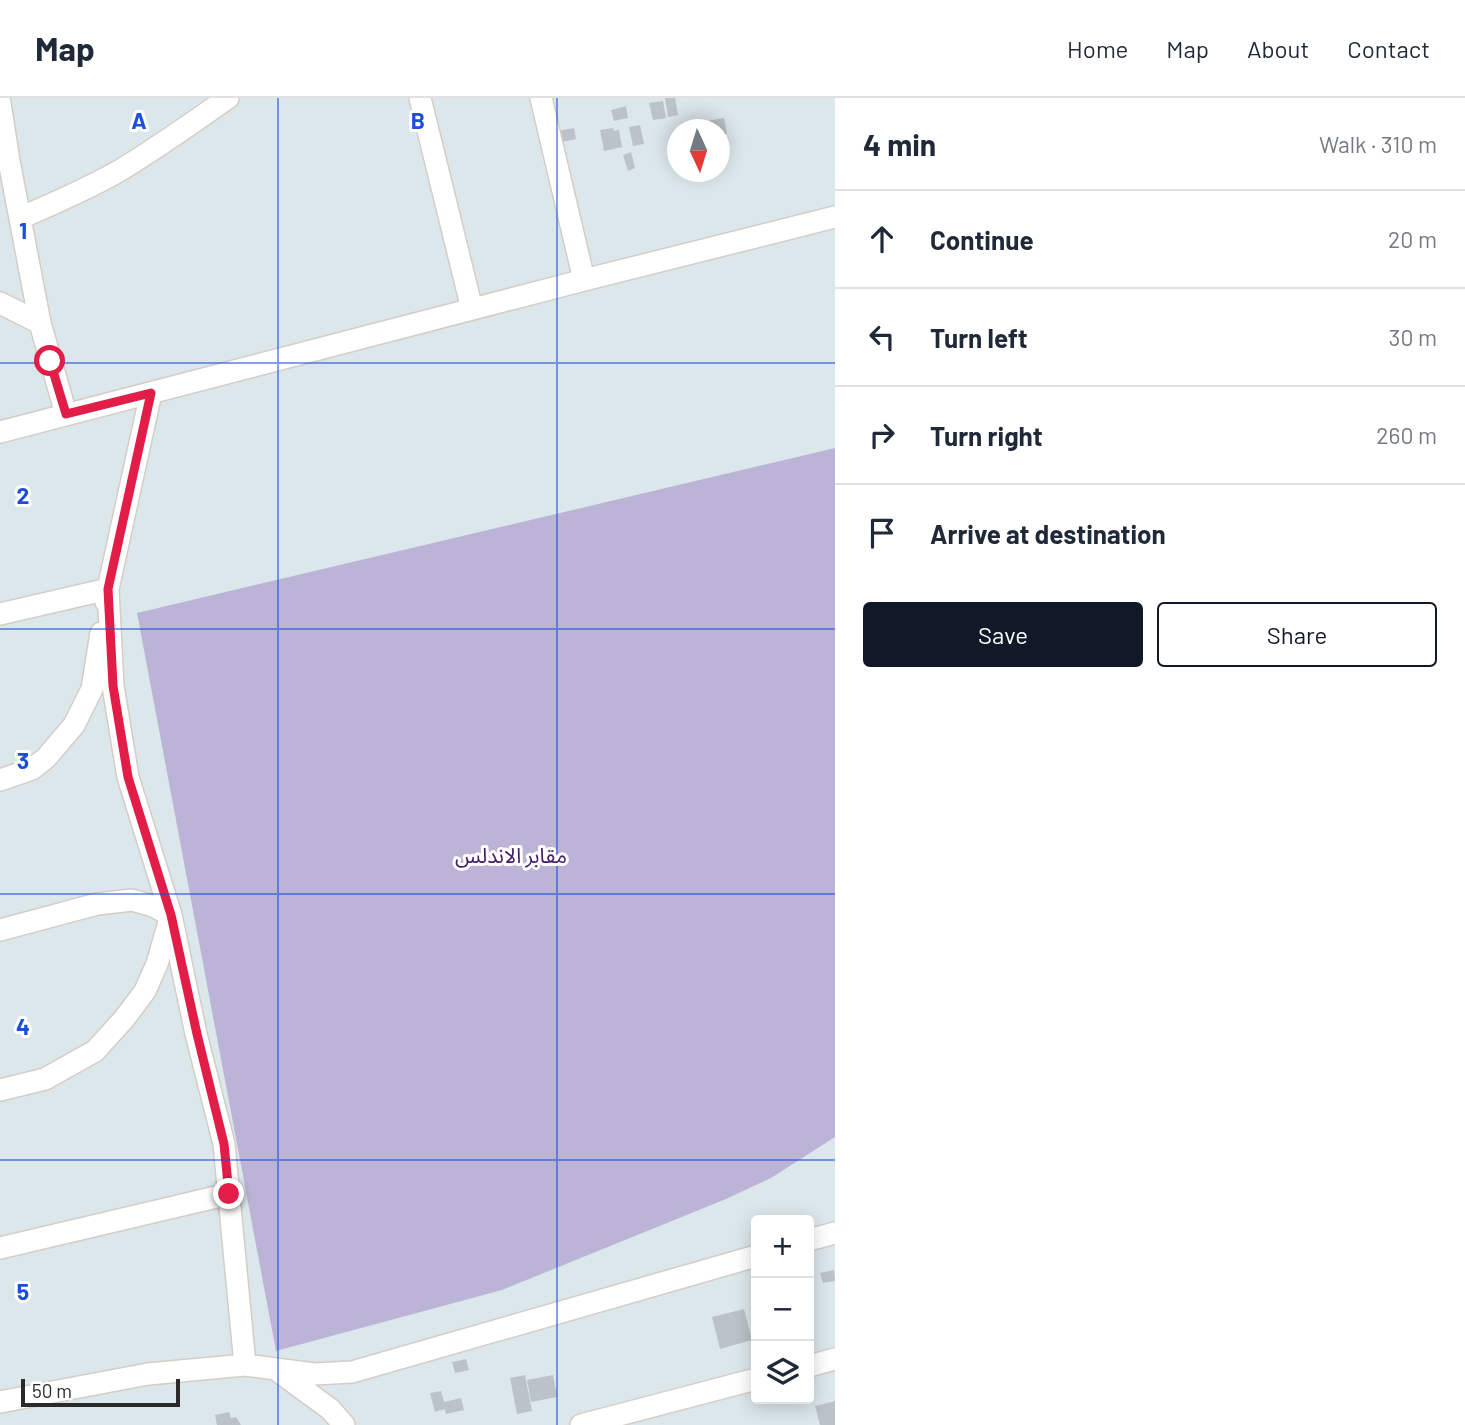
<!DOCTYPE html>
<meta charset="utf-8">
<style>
body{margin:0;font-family:Barlow,"Noto Sans Arabic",sans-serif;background:#f2f2f3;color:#1f2937}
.controls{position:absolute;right:21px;bottom:21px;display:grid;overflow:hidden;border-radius:7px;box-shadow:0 4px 18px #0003}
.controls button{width:63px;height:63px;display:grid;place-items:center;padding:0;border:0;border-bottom:2px solid #e0e1e3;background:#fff;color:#1f2937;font:35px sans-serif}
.compass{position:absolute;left:667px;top:21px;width:63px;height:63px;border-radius:50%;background:#fff;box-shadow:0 4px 18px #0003;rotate:176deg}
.scale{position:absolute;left:21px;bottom:18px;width:159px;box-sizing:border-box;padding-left:7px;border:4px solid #2a2a2a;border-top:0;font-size:19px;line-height:24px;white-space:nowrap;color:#2a2a2a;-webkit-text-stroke:5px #fff;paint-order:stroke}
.stop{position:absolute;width:21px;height:21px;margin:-16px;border:5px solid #e11d48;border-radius:50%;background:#fff}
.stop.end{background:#e11d48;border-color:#fff;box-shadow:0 2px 7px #0008}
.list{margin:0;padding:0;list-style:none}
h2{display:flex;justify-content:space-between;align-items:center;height:91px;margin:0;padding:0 28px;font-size:30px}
h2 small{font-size:23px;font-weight:400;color:#747a83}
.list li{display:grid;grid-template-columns:46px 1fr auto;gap:21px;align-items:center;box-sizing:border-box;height:98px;padding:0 28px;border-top:2px solid #e0e1e3}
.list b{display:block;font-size:26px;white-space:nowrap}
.list em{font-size:23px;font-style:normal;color:#747a83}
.actions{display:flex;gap:14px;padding:21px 28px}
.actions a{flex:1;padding:16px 0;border:2px solid #111827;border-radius:7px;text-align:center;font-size:24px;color:#111827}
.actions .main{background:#111827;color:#fff}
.icon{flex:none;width:38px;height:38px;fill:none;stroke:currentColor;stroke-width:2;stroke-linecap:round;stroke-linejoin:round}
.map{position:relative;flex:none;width:835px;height:1327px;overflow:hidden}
header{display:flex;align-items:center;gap:42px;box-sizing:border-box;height:98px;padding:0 35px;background:#fff;border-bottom:2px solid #e0e1e3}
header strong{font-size:33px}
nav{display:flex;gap:38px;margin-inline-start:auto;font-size:24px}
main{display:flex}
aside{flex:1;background:#fff}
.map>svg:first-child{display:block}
</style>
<header>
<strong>Map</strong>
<nav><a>Home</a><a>Map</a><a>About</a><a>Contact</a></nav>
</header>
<main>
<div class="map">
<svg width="835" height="1327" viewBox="0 0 835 1327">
<rect width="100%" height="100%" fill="#dce7ec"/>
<path fill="#bcb4d6" d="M 835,350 L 835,1039 L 771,1080 L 726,1101 L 502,1192 L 276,1253 L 137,515 Z"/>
<path fill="#bcc3c8" d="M 665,0 L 675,0 L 678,17 L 668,19 Z
M 663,3 L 666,20 L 653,22 L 649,5 Z
M 626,8 L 628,20 L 614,23 L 611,12 Z
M 724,20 L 727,36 L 720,37 L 720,32 L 709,32 L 707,23 Z
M 640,27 L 644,46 L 633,48 L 629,29 Z
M 574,30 L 576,41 L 558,45 L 556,33 Z
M 613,30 L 614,33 L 619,32 L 622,49 L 604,53 L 600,32 Z
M 631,54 L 635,70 L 628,73 L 623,57 Z
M 834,1172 L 835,1183 L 823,1185 L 820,1175 Z
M 744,1211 L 752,1242 L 720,1251 L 712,1219 Z
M 466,1261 L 469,1272 L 455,1275 L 452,1264 Z
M 525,1277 L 532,1313 L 517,1316 L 510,1280 Z
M 553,1277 L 557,1299 L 531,1304 L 527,1282 Z
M 441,1293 L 444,1304 L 461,1300 L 464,1312 L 446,1316 L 445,1311 L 435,1314 L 430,1295 Z
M 835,1303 L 835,1327 L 820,1327 L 815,1308 Z
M 229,1314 L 231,1320 L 236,1319 L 241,1327 L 217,1327 L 215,1317 Z"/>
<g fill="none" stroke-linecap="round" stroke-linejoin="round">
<defs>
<path id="minor" d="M 420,0 L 472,211
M 541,0 L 584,182
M 0,5 L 9,63 L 40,225 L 66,316
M 20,120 C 53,106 87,91 119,73 C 156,51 192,25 228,0
M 0,205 L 40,225
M 151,295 L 108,491 L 113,588 L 128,679 L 171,817 L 196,936 L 224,1046 L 245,1267
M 0,334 L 584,182 L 835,119
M 0,516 L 108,491 L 106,504
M 0,682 L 32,671 L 46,660 L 74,627 L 92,591 L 101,535
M 0,832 L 97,806 L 132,802 L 153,808 L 171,817 L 157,866 L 145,893 L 124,921 L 95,953 L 45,981 L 0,992
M 809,1142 L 835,1135
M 0,1150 L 229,1096
M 809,1268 L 835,1261
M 278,1273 L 330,1311 L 344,1327
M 0,1304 L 148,1276 L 245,1267 L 314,1276 L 352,1274 L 756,1158
M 581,1327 L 756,1281"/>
</defs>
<use href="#minor" stroke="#d4cdc5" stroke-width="24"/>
<use href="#minor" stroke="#fff" stroke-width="21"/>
</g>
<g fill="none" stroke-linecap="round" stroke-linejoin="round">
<path stroke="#e11d48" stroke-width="9" d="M 50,263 L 66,316 L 151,295 L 108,491 L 113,588 L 128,679 L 171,817 L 197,936 L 224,1046 L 229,1096"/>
</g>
<path fill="none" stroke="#1d4ed8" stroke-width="2" stroke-opacity="0.55" d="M 278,0 L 278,1327M 557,0 L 557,1327M 0,265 L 835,265M 0,531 L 835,531M 0,796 L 835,796M 0,1062 L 835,1062"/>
<g text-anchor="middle" stroke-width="6" stroke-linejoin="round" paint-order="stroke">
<g font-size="21" fill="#431b66" stroke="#fff">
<text x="511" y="765">مقابر الاندلس</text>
</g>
</g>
<g font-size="23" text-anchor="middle" font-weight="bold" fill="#1d4ed8" stroke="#fff" stroke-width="6" stroke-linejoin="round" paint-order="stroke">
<text x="139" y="31">A</text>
<text x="418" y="31">B</text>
<text x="23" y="141">1</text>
<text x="23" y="406">2</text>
<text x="23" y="671">3</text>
<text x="23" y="937">4</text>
<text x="23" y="1202">5</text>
</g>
</svg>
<div class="controls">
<button>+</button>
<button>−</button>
<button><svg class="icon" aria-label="layers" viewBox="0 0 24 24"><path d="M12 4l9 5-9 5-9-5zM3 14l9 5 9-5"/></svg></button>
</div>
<svg class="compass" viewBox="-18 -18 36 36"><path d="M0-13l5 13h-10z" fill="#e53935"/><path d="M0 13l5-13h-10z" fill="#747a83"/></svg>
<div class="scale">50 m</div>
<div class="stop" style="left:50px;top:263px"></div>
<div class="stop end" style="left:229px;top:1096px"></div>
</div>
<aside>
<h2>4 min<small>Walk · 310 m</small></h2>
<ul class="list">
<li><svg class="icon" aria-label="ahead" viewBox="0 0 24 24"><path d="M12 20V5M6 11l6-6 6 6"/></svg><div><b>Continue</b></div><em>20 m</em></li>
<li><svg class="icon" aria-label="left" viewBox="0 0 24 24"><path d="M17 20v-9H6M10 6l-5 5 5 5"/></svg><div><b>Turn left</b></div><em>30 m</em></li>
<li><svg class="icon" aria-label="right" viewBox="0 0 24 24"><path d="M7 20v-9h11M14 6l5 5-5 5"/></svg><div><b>Turn right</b></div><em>260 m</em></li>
<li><svg class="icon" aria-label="arrive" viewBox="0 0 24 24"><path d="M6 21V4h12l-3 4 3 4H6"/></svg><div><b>Arrive at destination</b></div></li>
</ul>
<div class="actions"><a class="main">Save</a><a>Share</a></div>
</aside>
</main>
